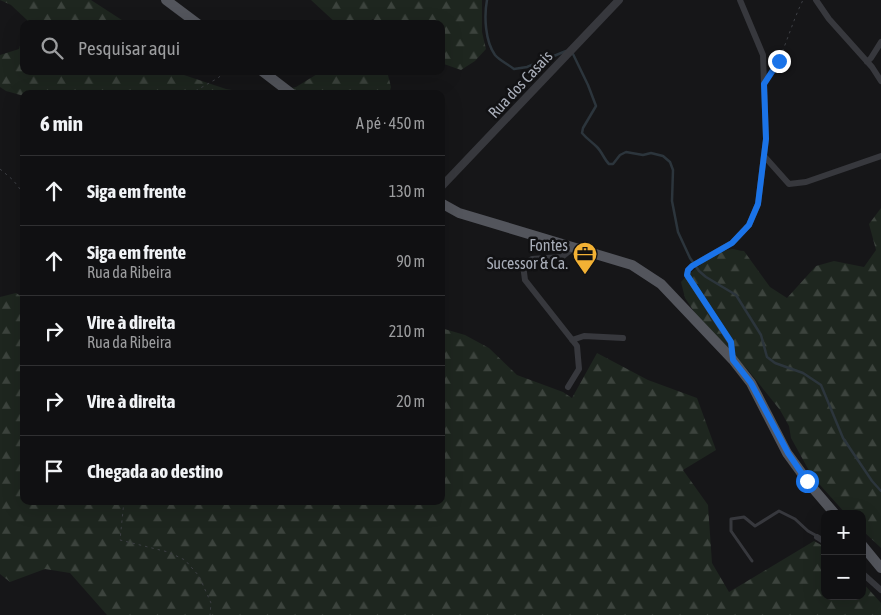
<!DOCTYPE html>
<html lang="pt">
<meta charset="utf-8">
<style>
body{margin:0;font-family:"Asap Condensed",sans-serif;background:#19191b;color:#f1f3f6}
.controls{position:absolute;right:15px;bottom:15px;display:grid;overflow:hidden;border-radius:10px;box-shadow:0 5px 20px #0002}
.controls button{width:45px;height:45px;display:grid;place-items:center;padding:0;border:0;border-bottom:1px solid #303032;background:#101012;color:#f1f3f6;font:25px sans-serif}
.stop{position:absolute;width:15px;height:15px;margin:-11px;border:4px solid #1a73e8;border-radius:50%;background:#fff}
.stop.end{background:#1a73e8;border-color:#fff;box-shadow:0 1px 5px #0008}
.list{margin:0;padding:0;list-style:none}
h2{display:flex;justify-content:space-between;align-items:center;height:65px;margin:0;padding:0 20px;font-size:21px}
h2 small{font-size:16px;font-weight:400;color:#9c9d9f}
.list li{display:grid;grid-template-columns:32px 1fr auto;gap:15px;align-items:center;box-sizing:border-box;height:70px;padding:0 20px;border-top:1px solid #303032}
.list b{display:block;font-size:19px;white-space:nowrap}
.list p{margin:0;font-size:16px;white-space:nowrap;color:#9c9d9f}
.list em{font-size:16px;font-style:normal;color:#9c9d9f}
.icon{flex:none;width:28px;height:28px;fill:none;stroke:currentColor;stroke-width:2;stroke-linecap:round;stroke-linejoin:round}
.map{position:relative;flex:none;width:881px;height:615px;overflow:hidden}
.search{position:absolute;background:#101012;box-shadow:0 5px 20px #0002;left:20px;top:20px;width:425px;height:55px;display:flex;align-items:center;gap:12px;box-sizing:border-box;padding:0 18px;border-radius:10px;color:#9c9d9f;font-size:19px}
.panel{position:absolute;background:#101012;box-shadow:0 5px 20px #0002;left:20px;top:90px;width:425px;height:415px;border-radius:10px}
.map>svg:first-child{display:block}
</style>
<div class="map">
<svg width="881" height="615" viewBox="0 0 881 615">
<defs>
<pattern id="forest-firs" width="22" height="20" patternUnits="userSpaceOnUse" patternTransform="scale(1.25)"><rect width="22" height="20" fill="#1e261f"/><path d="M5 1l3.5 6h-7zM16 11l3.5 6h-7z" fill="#3c433d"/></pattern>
</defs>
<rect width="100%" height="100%" fill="#161618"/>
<path fill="url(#forest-firs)" d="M 0,0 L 91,0 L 128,24 L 27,24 L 27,20 L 11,5 Z
M 311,0 L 482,0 L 482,32 L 486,49 L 475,61 L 461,70 L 441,63 L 441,24 L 377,24 L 373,19 L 365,24 L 337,24 Z
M 24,33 L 24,71 L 172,71 L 226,89 L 256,94 L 24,94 L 24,96 L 6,91 L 0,87 L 0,55 L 19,49 Z
M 322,71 L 387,71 L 391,87 L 389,94 L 375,94 L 366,91 L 347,94 L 266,94 L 296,87 Z
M 881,208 L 881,548 L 862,530 L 862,514 L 846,514 L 812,476 L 791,438 L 789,426 L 780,410 L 748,370 L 697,316 L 685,298 L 681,282 C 691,271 717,251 732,249 C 735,249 740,251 744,251 L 770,287 L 787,298 L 816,266 L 834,261 L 864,267 L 876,250 L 869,224 Z
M 16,293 L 24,298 L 24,501 L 441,501 L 441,328 L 465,335 L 489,348 L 517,375 L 563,392 L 572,398 L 597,353 L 648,380 L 697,398 L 716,450 L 683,470 L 708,505 L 712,563 L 729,592 L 814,541 L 825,547 L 825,596 L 862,596 L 862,582 L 881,603 L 881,615 L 107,615 L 70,573 L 45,569 L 10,582 L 0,574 L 0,297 Z"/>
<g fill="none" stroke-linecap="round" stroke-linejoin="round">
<path stroke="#2c353c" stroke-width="2.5" d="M 487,0 C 484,16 485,41 495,55 C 499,60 509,65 514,69 L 527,67 L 566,51
M 573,54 L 588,85 L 596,106 L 583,128 L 582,133 C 587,139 592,142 597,147 C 602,152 604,159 609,164 L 613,164 L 620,155 L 626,152 L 643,155 L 651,153 L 663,156 L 670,162 L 673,170 L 672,201 L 678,232 L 690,258 L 699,271 L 706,277 L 736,295 L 761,335 L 767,357 L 775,363 L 803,373 L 821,385 L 843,438 L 872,481 L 881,491"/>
<path stroke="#3d3f44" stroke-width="1" stroke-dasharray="2.5 4" stroke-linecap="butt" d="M 771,75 C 785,51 791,24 803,0
M 190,94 L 218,78 L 226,71
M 0,169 L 13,180 L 24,194
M 124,501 L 120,540 L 168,552 L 185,560 L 199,576 L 211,603 L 210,615"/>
<path stroke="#37383d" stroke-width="3" d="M 752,561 L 731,531 L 731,519 L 744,517 L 755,526 L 779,511 L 795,519 L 808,531 L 817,536"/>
<path stroke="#37383d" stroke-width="6" d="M 816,0 L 829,19 L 872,67 L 881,81
M 867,62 L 871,58 L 881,42
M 764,156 L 789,184 L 806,182 L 881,156
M 572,340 L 584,336 L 623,338
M 733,359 L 731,343 L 687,275 L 688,270 L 692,266 L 732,243 L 749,225 L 758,204 L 766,139 L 763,55 L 740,0
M 568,387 L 579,369 L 577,346 L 525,280 L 523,265 L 532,259 L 562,257 L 573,248
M 817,537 L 825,542
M 862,573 L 881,590"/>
<path stroke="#37383d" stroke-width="8" d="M 441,187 L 619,0"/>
<path stroke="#53555c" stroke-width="10" d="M 166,0 L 198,24
M 262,71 L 292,94
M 441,203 L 459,213 L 632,265 L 661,284 L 733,360 L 751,383 L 787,453 L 811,486 L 835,514
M 862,545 L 881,568"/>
</g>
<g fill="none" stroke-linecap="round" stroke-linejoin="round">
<path stroke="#1a73e8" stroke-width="6" d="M 779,61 L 764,84 L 766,139 L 758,204 L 749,225 L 732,243 L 692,266 L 688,270 L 687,275 L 731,342 L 733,360 L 751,383 L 788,453 L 807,481"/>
</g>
<defs>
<symbol id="office-pin" viewBox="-11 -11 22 30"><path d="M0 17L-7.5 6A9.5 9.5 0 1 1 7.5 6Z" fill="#f2b134" stroke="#111113"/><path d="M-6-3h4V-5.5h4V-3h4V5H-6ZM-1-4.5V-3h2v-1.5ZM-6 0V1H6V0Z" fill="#111"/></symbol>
</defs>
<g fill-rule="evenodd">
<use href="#office-pin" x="571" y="240" width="28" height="38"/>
</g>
<g text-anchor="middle" stroke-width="5" stroke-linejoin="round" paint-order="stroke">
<g font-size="16" fill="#a8adb8" stroke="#111113">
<text transform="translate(520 84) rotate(-47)" y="6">Rua dos Casais</text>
</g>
<g font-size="16" fill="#a8adb8" stroke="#111113" text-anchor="end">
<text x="568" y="251">Fontes<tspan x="568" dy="18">Sucessor &amp; Ca.</tspan></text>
</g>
</g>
</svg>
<div class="controls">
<button>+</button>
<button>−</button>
</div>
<div class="stop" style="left:807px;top:481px"></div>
<div class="stop end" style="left:779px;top:61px"></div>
<div class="search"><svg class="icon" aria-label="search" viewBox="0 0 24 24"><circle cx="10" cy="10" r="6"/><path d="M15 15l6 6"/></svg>Pesquisar aqui</div>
<section class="panel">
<h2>6 min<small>A pé · 450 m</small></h2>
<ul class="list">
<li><svg class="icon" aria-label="ahead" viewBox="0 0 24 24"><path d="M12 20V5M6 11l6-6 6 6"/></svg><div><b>Siga em frente</b></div><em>130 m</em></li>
<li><svg class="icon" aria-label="ahead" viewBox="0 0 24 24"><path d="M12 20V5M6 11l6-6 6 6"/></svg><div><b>Siga em frente</b><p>Rua da Ribeira</p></div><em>90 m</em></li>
<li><svg class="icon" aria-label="right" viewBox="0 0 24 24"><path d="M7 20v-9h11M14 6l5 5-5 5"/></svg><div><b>Vire à direita</b><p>Rua da Ribeira</p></div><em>210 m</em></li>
<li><svg class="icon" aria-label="right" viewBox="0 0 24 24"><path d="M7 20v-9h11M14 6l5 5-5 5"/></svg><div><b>Vire à direita</b></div><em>20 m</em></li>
<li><svg class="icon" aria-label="arrive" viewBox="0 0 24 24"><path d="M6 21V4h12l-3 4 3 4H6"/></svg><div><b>Chegada ao destino</b></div></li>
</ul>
</section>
</div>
